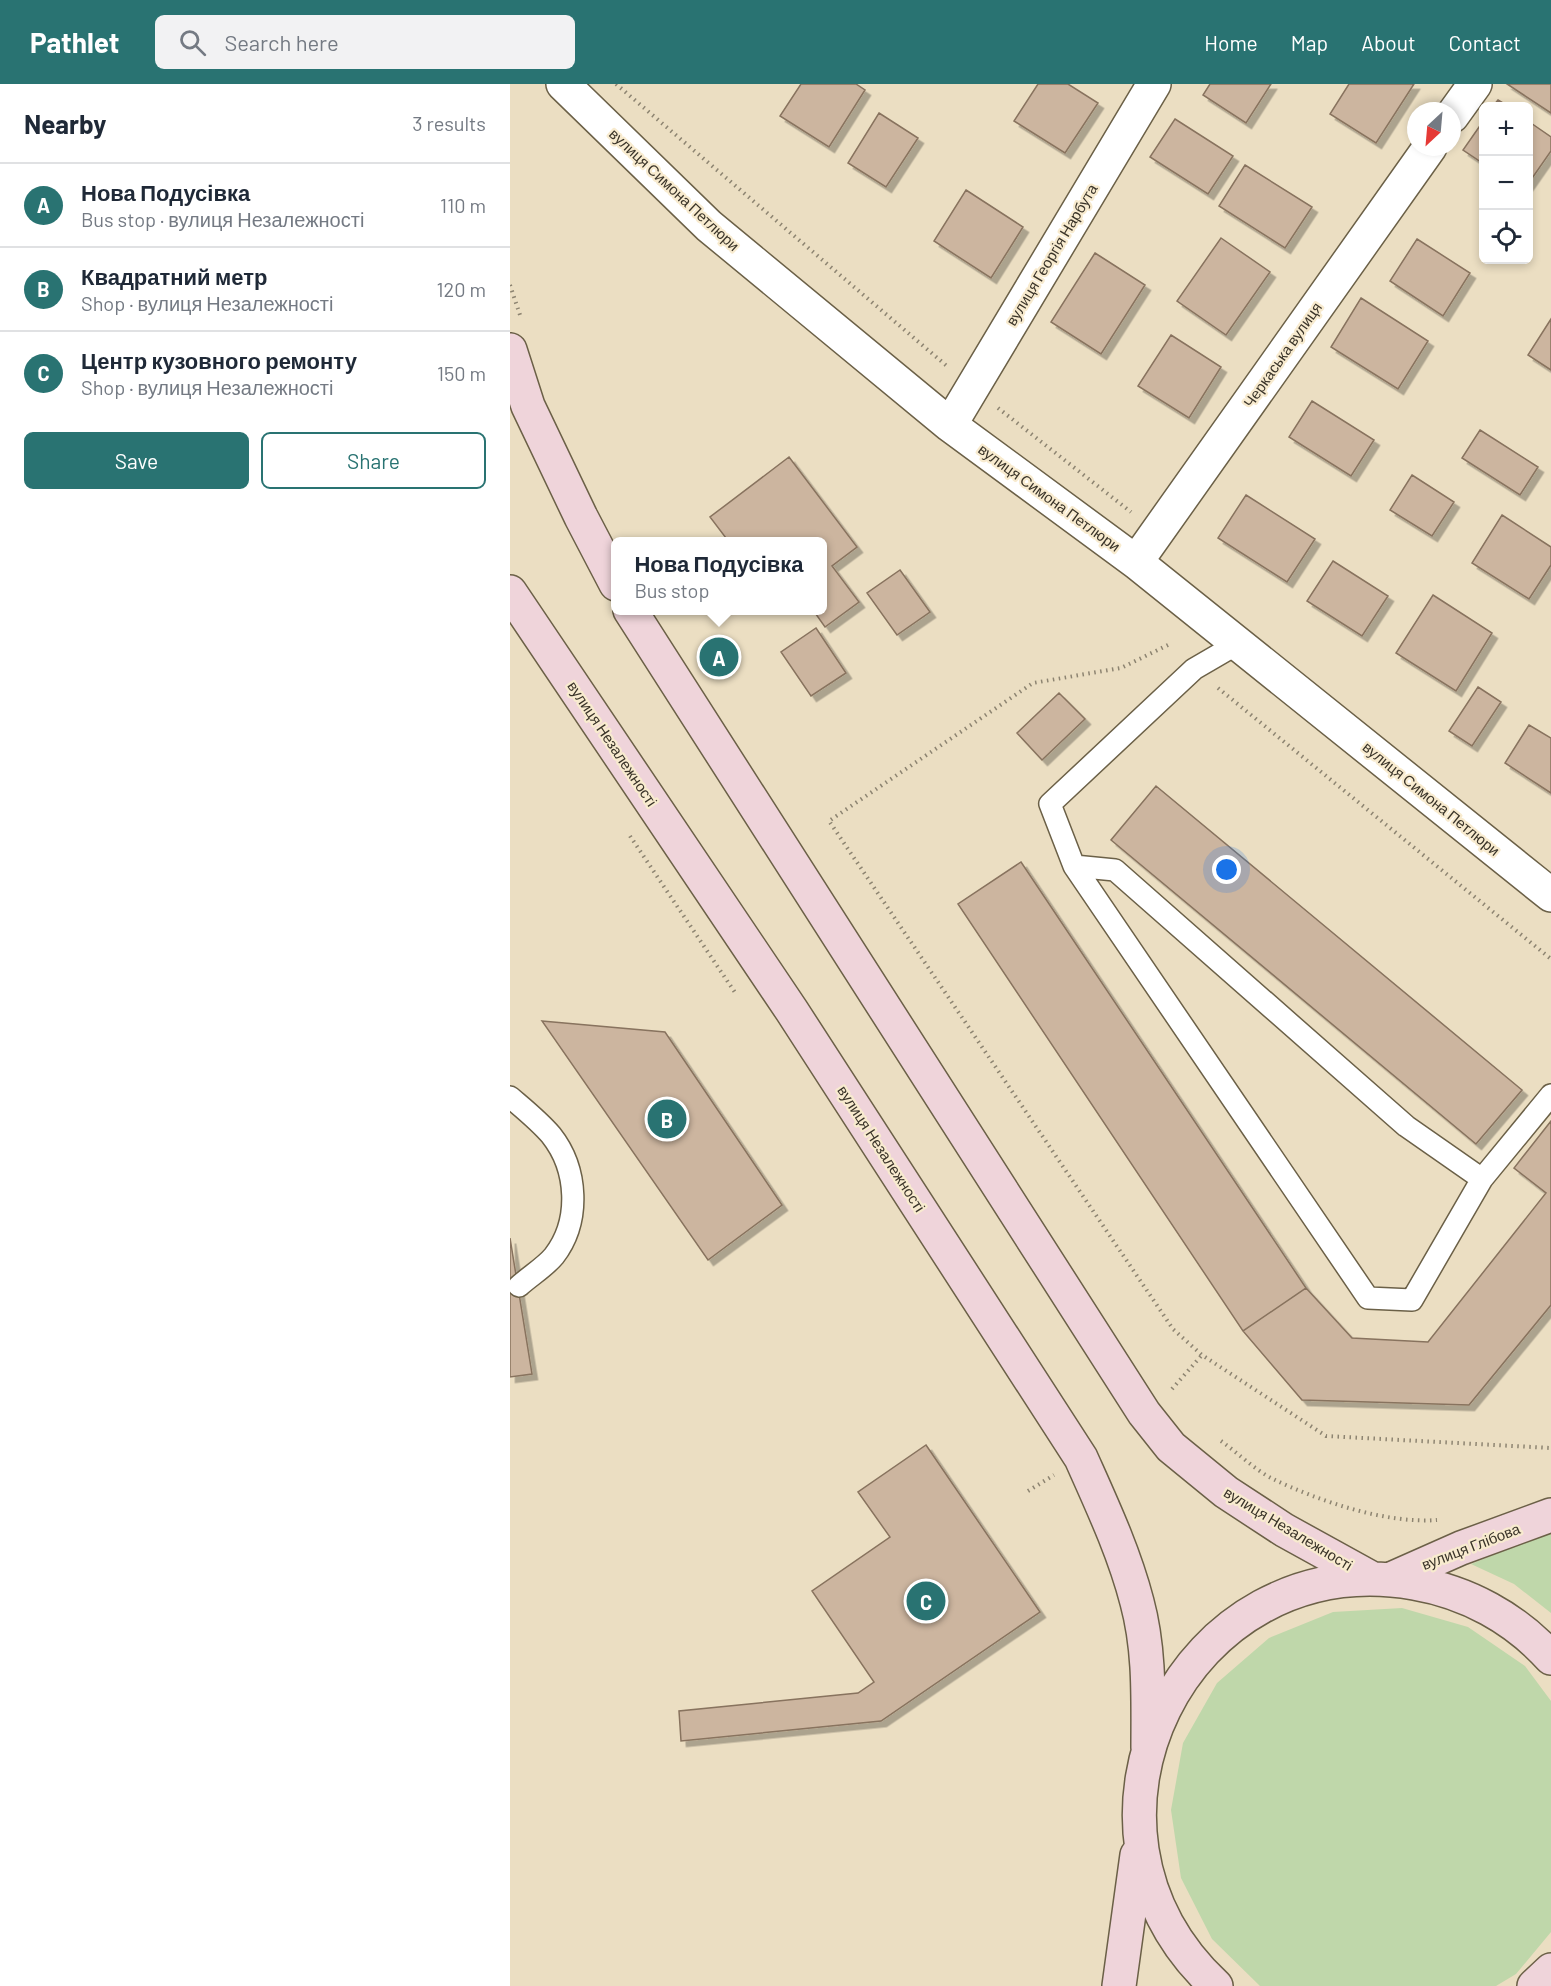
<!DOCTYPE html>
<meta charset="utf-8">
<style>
body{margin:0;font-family:Barlow,sans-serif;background:#f2f2f3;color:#1f2937}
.controls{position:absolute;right:18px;top:18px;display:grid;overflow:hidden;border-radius:9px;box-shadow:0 3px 9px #0003}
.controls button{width:54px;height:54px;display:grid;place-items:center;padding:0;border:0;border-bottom:2px solid #e0e1e3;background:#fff;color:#1f2937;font:30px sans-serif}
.compass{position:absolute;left:897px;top:18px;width:54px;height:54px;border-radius:50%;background:#fff;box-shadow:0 3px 9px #0003;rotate:206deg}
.you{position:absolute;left:717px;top:786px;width:21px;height:21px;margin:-15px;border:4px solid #fff;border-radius:50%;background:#1a73e8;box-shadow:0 0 0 9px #1a73e833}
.badge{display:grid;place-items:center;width:39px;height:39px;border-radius:50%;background:#297372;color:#fff;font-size:20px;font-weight:700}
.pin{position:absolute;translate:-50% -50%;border:3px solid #fff;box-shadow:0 2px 6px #0006}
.popup{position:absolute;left:101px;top:453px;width:216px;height:78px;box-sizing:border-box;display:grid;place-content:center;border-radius:9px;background:#fff;filter:drop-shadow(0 2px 4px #0005);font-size:20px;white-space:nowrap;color:#747a83}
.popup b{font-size:22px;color:#1f2937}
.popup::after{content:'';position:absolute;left:50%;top:100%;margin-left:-12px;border:12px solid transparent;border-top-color:#fff}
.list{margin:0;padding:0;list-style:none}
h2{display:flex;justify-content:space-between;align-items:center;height:78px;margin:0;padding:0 24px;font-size:26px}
h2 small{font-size:20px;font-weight:400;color:#747a83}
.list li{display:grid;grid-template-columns:39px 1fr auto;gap:18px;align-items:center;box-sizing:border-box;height:84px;padding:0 24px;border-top:2px solid #e0e1e3}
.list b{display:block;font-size:22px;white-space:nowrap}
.list p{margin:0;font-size:20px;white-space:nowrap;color:#747a83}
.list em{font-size:20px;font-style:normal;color:#747a83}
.actions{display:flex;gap:12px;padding:18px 24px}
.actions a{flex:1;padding:14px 0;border:2px solid #297372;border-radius:9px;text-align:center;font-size:21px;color:#297372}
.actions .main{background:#297372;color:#fff}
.icon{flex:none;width:33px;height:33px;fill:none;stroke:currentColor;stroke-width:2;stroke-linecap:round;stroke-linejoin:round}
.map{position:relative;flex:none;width:1041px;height:1902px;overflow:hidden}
header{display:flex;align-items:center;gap:36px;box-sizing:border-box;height:84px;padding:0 30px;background:#297372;color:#fff}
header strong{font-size:28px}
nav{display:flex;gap:33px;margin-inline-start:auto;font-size:21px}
.search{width:420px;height:54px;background:#f2f2f3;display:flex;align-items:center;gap:15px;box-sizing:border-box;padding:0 21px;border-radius:9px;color:#747a83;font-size:22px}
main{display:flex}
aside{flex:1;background:#fff}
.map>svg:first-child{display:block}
</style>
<header>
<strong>Pathlet</strong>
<div class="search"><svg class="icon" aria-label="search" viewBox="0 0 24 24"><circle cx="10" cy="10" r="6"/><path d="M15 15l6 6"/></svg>Search here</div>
<nav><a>Home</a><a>Map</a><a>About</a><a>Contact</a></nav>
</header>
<main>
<aside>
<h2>Nearby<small>3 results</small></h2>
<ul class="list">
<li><span class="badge">A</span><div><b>Нова Подусівка</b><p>Bus stop · вулиця Незалежності</p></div><em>110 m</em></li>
<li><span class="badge">B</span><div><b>Квадратний метр</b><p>Shop · вулиця Незалежності</p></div><em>120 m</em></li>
<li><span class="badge">C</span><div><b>Центр кузовного ремонту</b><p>Shop · вулиця Незалежності</p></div><em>150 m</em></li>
</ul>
<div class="actions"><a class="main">Save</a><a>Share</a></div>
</aside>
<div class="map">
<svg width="1041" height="1902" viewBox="0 0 1041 1902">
<defs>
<filter id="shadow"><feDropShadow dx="5.5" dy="5.5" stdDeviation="0" flood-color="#0004"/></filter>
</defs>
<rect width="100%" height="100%" fill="#ebdec2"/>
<path fill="#bfd7aa" d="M 1041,1448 L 1041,1529 L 1004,1500 L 961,1480 Z
M 892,1524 L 958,1543 L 1015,1582 L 1041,1617 L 1041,1848 L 1006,1890 L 986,1902 L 750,1902 L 702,1855 L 671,1794 L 661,1726 L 673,1659 L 707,1599 L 759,1554 L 823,1528 Z"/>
<path fill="#ccb59f" stroke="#88735e" stroke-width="1.5" filter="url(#shadow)" d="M 291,0 L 346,0 L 355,6 L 319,63 L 270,32 Z
M 528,0 L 558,0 L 588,19 L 555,69 L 504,37 Z
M 700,0 L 761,0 L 736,39 L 693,11 Z
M 839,0 L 904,0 L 866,59 L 820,30 Z
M 997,0 L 1041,0 L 1041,29 Z
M 988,16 L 998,22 L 983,22 Z
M 369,29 L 408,54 L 376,103 L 338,79 Z
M 665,35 L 723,72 L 698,110 L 640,73 Z
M 974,36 L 974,80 L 953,66 Z
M 1018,37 L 1041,53 L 1041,67 L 1018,100 Z
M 735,81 L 802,123 L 775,164 L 709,122 Z
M 456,106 L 513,143 L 481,194 L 424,157 Z
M 711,154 L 760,188 L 716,251 L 667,217 Z
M 907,155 L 960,189 L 933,232 L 880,197 Z
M 585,169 L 635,201 L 591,270 L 541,238 Z
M 851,214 L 918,257 L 888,305 L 821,263 Z
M 1041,235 L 1041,286 L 1018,271 Z
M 661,251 L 711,283 L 679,334 L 628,302 Z
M 802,317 L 864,356 L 841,392 L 779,353 Z
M 970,346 L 1028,383 L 1010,411 L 952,374 Z
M 279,373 L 347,463 L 322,482 L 349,518 L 315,543 L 303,526 L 312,526 L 312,458 L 219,458 L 200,433 Z
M 902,391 L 944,418 L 922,452 L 880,426 Z
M 736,411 L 805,455 L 777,498 L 708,454 Z
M 992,431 L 1041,463 L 1041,481 L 1019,515 L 962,479 Z
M 823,477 L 878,512 L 852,552 L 797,517 Z
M 390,486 L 420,528 L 387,551 L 357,509 Z
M 923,511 L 982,549 L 946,607 L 886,569 Z
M 306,544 L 336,589 L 301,612 L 271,568 Z
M 968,603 L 991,618 L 962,662 L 939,647 Z
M 549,609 L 575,635 L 532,676 L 507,649 Z
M 1019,641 L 1041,654 L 1041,709 L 995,679 Z
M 646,702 L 1012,1006 L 966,1060 L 601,756 Z
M 511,778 L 796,1204 L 733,1247 L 448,820 Z
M 32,937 L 155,948 L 272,1121 L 198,1176 Z
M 1041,1037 L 1041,1221 L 959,1321 L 792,1316 L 733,1247 L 796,1204 L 842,1254 L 918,1258 L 1036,1109 L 1004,1084 Z
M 0,1154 L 22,1290 L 0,1293 Z
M 416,1361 L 530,1528 L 371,1637 L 171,1657 L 169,1627 L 348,1609 L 364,1598 L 302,1507 L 380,1453 L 348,1408 Z"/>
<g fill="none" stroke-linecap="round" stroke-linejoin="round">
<defs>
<path id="lane" d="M 727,560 L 684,585 L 540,720 L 564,782 L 858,1214 L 902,1216 L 972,1095 L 1041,1011
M 564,782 L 605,786 L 896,1042 L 972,1095
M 0,1013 C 14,1025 29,1037 41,1051 C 68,1085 71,1137 44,1172 C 35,1183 20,1192 9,1202"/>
<path id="street" d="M 53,0 L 199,142 L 440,341 L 626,478 L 1041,811
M 942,32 L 965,0
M 440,341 L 644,0
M 626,478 L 920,63"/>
<path id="secondary" d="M 0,266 L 18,322 L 71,433 L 106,500
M 0,508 L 282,927 L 571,1374 C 592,1421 614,1468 627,1518 C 640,1566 638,1615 638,1664
M 120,526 L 634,1329 L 661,1363 L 716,1408 L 774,1446 L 861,1494
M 881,1495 L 951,1464 L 1041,1431
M 609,1902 L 627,1771
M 706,1902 C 534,1742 674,1459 904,1499 C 957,1508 1005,1534 1041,1574
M 1024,1902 L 1041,1886"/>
</defs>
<use href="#lane" stroke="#6b6047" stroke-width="24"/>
<use href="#street" stroke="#6b6047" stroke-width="36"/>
<use href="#secondary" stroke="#6b6047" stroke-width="36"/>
<path stroke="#8d8471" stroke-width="4" stroke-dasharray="1.5 4.5" stroke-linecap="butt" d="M 106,0 L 438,283
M 0,201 L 11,234
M 488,324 L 621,428
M 658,561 L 611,584 L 523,599 L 319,737 L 663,1245 L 692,1271 L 816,1352 L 1041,1364
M 708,604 L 1041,875
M 120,752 L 226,910
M 662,1305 L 692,1271
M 711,1357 C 728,1369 745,1386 763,1395 C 809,1417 876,1440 927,1436
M 518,1407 L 544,1391"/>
<use href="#lane" stroke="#fff" stroke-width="21"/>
<use href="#street" stroke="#fff" stroke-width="33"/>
<use href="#secondary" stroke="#efd4da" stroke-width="33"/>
</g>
<g text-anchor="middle" stroke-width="4.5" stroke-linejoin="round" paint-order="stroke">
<g font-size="15" fill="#3a3429" stroke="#f8ebcf">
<text transform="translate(164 106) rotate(43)" y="5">вулиця Симона Петлюри</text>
<text transform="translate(542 171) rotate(-59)" y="5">вулиця Георгія Нарбута</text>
<text transform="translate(773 271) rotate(-55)" y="5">Черкаська вулиця</text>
<text transform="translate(539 414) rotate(36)" y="5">вулиця Симона Петлюри</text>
<text transform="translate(102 660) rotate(56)" y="5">вулиця Незалежності</text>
<text transform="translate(921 715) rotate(39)" y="5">вулиця Симона Петлюри</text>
<text transform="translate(371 1065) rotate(57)" y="5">вулиця Незалежності</text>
<text transform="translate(778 1445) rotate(31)" y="5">вулиця Незалежності</text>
<text transform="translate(961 1463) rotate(-21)" y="5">вулиця Глібова</text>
</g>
</g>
</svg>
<div class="controls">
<button>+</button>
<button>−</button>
<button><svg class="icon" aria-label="locate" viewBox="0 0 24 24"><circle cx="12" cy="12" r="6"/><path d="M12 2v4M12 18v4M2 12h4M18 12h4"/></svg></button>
</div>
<svg class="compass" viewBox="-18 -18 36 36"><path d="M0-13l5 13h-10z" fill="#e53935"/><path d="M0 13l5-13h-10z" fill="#747a83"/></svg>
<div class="you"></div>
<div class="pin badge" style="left:209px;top:573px">A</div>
<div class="popup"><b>Нова Подусівка</b>Bus stop</div>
<div class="pin badge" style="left:157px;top:1035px">B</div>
<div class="pin badge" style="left:416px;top:1517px">C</div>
</div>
</main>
